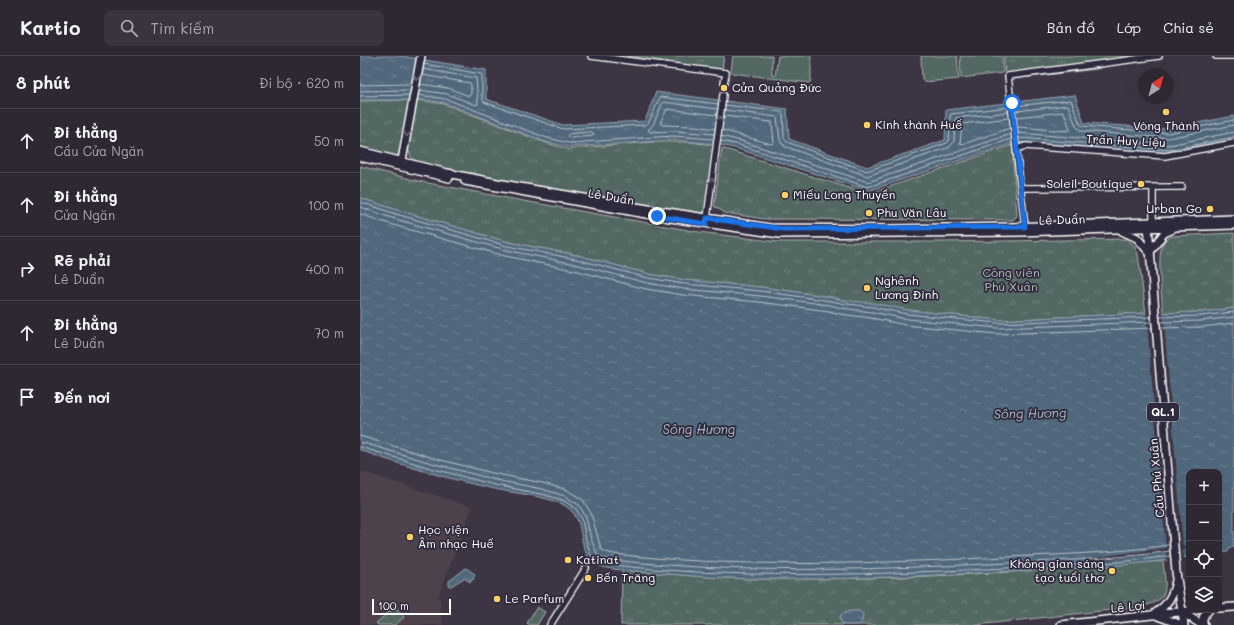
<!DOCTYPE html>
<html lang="vi">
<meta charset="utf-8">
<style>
body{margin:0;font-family:Mali,sans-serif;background:#3a343f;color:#f1f3f6}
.controls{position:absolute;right:12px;bottom:12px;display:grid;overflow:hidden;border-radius:8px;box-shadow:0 4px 16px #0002}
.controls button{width:36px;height:36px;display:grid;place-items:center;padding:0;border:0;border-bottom:1px solid #49444e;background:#2e2833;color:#f1f3f6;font:20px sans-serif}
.compass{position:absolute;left:778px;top:12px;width:36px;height:36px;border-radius:50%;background:#2e2833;box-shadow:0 4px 16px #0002;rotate:36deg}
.scale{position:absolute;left:12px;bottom:10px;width:79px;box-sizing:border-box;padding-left:4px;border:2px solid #fff;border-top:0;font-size:11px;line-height:14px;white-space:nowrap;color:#fff;-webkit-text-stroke:3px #2f2a3d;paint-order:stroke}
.stop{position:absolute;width:12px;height:12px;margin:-9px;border:3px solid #1a73e8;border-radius:50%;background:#fff}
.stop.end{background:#1a73e8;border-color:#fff;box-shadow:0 1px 4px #0008}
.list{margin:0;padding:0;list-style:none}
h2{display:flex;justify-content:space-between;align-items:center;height:52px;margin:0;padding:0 16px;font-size:17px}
h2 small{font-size:13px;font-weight:400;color:#a7a6ac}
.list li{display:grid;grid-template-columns:26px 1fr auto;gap:12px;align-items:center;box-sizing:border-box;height:64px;padding:0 16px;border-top:1px solid #49444e}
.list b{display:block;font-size:15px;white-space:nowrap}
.list p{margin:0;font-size:13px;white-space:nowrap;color:#a7a6ac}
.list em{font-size:13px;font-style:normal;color:#a7a6ac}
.icon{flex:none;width:22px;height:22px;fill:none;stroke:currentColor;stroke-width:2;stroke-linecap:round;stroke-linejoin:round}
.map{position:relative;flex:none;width:874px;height:569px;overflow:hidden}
header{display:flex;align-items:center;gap:24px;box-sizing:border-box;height:56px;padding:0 20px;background:#2e2833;border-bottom:1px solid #49444e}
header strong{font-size:19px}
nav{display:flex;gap:22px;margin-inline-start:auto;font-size:14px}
.search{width:280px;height:36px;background:#3a343f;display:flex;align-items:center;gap:10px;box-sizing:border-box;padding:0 14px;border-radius:8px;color:#a7a6ac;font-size:15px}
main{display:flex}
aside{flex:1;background:#2e2833}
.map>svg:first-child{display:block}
</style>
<header>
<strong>Kartio</strong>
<div class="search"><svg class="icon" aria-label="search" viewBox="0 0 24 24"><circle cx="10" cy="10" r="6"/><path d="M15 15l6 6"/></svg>Tìm kiếm</div>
<nav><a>Bản đồ</a><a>Lớp</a><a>Chia sẻ</a></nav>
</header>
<main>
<aside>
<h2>8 phút<small>Đi bộ · 620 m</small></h2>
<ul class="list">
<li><svg class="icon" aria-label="ahead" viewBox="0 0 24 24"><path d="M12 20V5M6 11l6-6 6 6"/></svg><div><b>Đi thẳng</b><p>Cầu Cửa Ngăn</p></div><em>50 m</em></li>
<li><svg class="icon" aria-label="ahead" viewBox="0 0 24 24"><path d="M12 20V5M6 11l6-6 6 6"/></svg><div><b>Đi thẳng</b><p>Cửa Ngăn</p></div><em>100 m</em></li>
<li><svg class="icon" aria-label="right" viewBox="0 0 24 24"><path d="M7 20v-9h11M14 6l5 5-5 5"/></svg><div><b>Rẽ phải</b><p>Lê Duẩn</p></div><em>400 m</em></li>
<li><svg class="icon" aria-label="ahead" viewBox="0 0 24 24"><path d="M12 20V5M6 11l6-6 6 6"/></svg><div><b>Đi thẳng</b><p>Lê Duẩn</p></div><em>70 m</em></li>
<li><svg class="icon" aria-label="arrive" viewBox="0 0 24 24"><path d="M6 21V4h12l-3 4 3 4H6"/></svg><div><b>Đến nơi</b></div></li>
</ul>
</aside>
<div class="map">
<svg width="874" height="569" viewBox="0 0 874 569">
<defs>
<pattern id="park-tufts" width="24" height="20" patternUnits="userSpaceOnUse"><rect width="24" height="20" fill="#536862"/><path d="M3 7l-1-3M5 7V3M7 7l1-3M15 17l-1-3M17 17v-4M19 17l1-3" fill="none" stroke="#6d7f7a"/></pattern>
<pattern id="water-ripples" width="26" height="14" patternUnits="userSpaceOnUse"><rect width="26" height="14" fill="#51687c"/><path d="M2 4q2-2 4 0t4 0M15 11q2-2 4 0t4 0" fill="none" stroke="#6b7f90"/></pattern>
</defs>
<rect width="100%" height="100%" fill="#3d3544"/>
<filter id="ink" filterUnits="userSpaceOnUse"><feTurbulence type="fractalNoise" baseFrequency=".025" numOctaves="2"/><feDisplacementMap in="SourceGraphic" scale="8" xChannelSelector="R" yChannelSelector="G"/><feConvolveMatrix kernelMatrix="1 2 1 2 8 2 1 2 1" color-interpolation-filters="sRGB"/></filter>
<g filter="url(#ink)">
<path fill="#4d434c" d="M 0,415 L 112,451 L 78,541 L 80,544 L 83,569 L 0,569 Z"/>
<path fill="#536862" stroke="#a9b4b0" d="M 373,0 L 412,0 L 412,19 L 415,20 L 418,0 L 451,0 L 451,25 L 449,27 L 372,17 L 371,15 Z
M 561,0 L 597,0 L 599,23 L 564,26 L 562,24 Z
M 600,0 L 642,0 L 643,15 L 642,17 L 601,22 Z
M 35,551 L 44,561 L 35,569 L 18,569 L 16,567 Z
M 177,551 L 185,556 L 177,569 L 170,569 L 167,567 Z"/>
<path fill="url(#park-tufts)" stroke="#a9b4b0" d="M 266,0 L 364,0 L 362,14 Z
M 644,0 L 784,0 L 744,6 L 746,10 L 737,13 L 645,24 Z
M 49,44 L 51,45 L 41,95 L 37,100 L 30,101 L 0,91 L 0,45 Z
M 57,44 L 84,48 L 186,87 L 208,93 L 292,86 L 331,86 L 352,89 L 355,90 L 345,155 L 343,158 L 339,159 L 145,125 L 58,107 L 51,101 L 48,93 L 55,46 Z
M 652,89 L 657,160 L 653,164 L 405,163 L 365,157 L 354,150 L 362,92 L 508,138 Z
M 0,110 L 58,125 L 158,144 L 339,176 L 418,186 L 582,186 L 766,183 L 774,189 L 778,198 L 786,257 L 638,264 L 548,254 L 482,244 L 472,241 L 401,231 L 325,224 L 289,218 L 217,199 L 148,186 L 37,154 L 0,142 Z
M 874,177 L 874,252 L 841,256 L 803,257 C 802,241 797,203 802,190 C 804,184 807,182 813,180 Z
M 803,505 C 806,534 811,546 777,551 L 616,569 L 261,569 L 262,514 C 310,518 357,523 404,523 C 537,524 671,516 803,505 Z"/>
<path fill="url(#water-ripples)" stroke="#97a4b0" d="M 0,0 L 41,0 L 126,14 L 126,43 L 203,69 L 285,65 L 296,36 L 427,53 L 429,83 L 507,111 L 585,84 L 586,54 L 715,39 L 724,67 L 807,73 L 874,60 L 874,85 L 810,98 L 656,86 L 508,135 L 378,93 L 357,88 L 313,84 L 209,91 L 186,86 L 85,47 L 67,44 L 0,44 Z
M 0,142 L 37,154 L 148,186 L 217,199 L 289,218 L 325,224 L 401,231 L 472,241 L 482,244 L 513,247 L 548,254 L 638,264 L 787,257 L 841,256 L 874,252 L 874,490 L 869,492 L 868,496 L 859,497 L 859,416 L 829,416 L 829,501 C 765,511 701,513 636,516 C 559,520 481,524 404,523 C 357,523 309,518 262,514 C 252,513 239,512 231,505 C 227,502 226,496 224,492 C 219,473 221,458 202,448 C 185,440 153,437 134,433 C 89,423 43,410 0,394 Z
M 106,512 L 115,518 L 113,524 L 111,523 L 110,526 L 104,522 L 91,530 L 89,530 L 89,525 Z
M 489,555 L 499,555 L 503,558 L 502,566 L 499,569 L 484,569 L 481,566 L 480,562 L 481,559 Z"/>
<path fill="#3d3544" d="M 786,255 L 803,255 L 823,490 L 829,489 L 829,493 L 823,494 L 824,504 L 807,507 L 806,496 L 736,505 L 734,507 L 735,511 L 726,512 L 727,505 L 731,502 L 806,492 Z"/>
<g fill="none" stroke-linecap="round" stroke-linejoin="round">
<path stroke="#b9c3cb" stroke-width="1" d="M 64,8 L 121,18 L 122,19 L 122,42 L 124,46 L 203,73 L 286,69 L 289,66 L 300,41 L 358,48
M 60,28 L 88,32 L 109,40 L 111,38 L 111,29 L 110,27 L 62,19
M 0,29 L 51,28
M 59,34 L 87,38 L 116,49 L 118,48 L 116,22 L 63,13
M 0,35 L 50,34
M 58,39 L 86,43 L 187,82 L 209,87 L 313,80 L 353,83
M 0,40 L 49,39
M 365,49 L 422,56 L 423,58 L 424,83 L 427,86 L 507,115 L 587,87 L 589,84 L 590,60 L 591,58 L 648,51
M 655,50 L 711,44 L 720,68 L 723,70 L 808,77 L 874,64
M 365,54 L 417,61 L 420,84 L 424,90 L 507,120 L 590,91 L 594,85 L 595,64 L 596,62 L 648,56
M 656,55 L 708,49 L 716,70 L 721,75 L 808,82 L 874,69
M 656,61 L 704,56 L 710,73 L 708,75 L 658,71
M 649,62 L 602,68 L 600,87 L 603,88 L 650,72
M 355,73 L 335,70 L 302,69 L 300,67 L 307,53 L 357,59
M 362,74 L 411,88 L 414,87 L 412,66 L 364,60
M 232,76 L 234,78 L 232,80 L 210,82 L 207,80 L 209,78 Z
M 658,77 L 809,89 L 874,76
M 354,78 L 313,75 L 290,76 L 288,74 L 293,69 L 303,46 L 357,53
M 361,80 L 381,85 L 508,126 L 651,78
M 659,82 L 810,94 L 874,81
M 361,85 L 380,89 L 508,131 L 651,83
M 0,146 L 36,158 L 147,190 L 216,203 L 288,222 L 325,228 L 400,235 L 471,245 L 481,247 L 512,251 L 547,258 L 638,267 L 791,261
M 0,151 L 35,163 L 146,194 L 215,208 L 287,227 L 324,233 L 400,240 L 470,249 L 481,252 L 512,256 L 547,263 L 637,272 L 791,266
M 0,158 L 33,169 L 145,200 L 214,214 L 286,233 L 323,239 L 399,246 L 469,255 L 480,258 L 511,262 L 546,269 L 637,278 L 792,272
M 800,261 L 841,260 L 874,256
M 800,266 L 841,265 L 874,261
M 801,272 L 842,271 L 874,267
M 0,380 L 77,403 L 137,418 L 183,427 L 207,434 L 223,444 L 231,457 L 241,493 L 246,496 L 254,498 C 377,512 502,508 625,502 C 686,499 749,498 809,489
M 0,386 L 75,408 L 136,424 L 182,433 L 205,440 L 219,449 L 226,461 L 231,483 L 237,498 L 243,502 L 253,504 C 377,518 502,514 626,508 C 687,505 750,504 810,495
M 0,391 L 74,413 L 135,429 L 181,438 L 203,444 L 216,453 L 222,463 L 226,484 L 230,497 L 233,502 L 241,507 L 252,509 C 376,523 502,519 626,513 C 686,510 751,509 810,500"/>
<path stroke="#504957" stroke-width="5.5" stroke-dasharray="5.5 3" stroke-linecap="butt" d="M 363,39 L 364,27"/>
<defs>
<path id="minor" d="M 231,0 L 366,17 L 364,27
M 856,0 L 874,0
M 657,93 L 665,90 L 805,100 L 874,87
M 793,131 L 793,166
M 661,132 L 822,131
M 347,162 L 363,39
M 665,171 L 648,20 L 799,0
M 190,569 L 226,512"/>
<path id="major" d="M 0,95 L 87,117 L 137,127 L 282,152 L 410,172 L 532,173 L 652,171 L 874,163
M 0,101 L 89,122
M 41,110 L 61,0
M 105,125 L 297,160 L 419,178 L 659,176 L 874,169
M 788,169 L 816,516 L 824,569
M 762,175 L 777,182 L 789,196
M 790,196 L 804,177 L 811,174
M 859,552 L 874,551
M 822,556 L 842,569
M 794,558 C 807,550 814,538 816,524
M 798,560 L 822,569
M 701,569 L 837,554
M 844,569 C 841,563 844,558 849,554"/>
</defs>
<use href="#minor" stroke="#fff" stroke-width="8"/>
<use href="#major" stroke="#fff" stroke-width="10"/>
<use href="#minor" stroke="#2f2a3d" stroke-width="5.5"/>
<use href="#major" stroke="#2f2a3d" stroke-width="7"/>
</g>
<defs><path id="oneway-chevron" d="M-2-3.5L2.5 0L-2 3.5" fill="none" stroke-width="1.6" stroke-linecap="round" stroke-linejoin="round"/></defs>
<g stroke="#6d6a77">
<use href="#oneway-chevron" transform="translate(57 22) rotate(100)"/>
<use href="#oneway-chevron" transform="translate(360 63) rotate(-83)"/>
<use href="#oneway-chevron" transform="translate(47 78) rotate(100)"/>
<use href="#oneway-chevron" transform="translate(352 125) rotate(-82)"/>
</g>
</g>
<g fill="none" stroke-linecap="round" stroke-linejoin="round" filter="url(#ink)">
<path stroke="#1a73e8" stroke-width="5" d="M 297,160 L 346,168 L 347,162 L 423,173 L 665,171 L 652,47"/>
</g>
<g fill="#ffd166" stroke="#2f2a3d" stroke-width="1.5">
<circle cx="364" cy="32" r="4"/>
<circle cx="806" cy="56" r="4"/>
<circle cx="507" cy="69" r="4"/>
<circle cx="781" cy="128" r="4"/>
<circle cx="425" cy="139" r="4"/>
<circle cx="850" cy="153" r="4"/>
<circle cx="509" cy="157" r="4"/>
<circle cx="507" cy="232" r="4"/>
<circle cx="50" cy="481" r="4"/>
<circle cx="208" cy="504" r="4"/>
<circle cx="752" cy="515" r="4"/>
<circle cx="228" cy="522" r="4"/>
<circle cx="137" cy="543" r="4"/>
</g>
<g text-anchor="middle" stroke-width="3.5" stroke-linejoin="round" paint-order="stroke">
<rect fill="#2f2a3d" stroke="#c1bfc5" stroke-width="1" x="787" y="347" width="32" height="18" rx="3"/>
<g font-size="11" font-weight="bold" fill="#fff">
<text x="803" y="360">QL.1</text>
</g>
<g font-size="12" fill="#fff" stroke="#2f2a3d" text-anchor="start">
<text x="372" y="36">Cửa Quảng Đức</text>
<text x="515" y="73">Kinh thành Huế</text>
<text x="806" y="74" text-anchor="middle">Vòng Thành</text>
<text x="773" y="132" text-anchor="end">Soleil Boutique</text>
<text x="433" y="143">Miếu Long Thuyền</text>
<text x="842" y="157" text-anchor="end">Urban Go</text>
<text x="517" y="161">Phu Văn Lâu</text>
<text x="515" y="229">Nghênh<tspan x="515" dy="14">Lương Đình</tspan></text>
<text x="58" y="478">Học viện<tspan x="58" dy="14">Âm nhạc Huế</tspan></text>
<text x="216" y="508">Katinat</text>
<text x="744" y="512" text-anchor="end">Không gian sáng<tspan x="744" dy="14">tạo tuổi thơ</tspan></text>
<text x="236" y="526">Bến Trăng</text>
<text x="145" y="547">Le Parfum</text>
</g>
<g font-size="12" fill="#fff" stroke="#2f2a3d">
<text transform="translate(766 85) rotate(3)" y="4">Trần Huy Liệu</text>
<text transform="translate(251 141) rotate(10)" y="4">Lê Duẩn</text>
<text transform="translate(702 164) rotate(-2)" y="4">Lê Duẩn</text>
<text transform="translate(797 422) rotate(-95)" y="4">Cầu Phú Xuân</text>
<text transform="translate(768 551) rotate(-6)" y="4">Lê Lợi</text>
</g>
<g font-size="12" fill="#b2bbb8" stroke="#2f2a3d">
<text x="651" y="221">Công viên<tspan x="651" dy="14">Phú Xuân</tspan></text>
</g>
<g font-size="13" font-style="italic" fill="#a8b4be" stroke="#2f2a3d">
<text transform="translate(670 357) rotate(-1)" y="5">Sông Hương</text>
<text x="339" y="378">Sông Hương</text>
</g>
</g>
</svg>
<div class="controls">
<button>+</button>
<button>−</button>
<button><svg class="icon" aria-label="locate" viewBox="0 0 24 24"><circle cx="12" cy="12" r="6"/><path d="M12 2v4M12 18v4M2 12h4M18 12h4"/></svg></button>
<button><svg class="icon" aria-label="layers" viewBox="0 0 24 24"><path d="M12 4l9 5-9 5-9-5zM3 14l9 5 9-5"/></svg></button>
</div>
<svg class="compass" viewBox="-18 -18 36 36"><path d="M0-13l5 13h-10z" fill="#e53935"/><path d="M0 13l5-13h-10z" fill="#a7a6ac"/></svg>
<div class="scale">100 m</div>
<div class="stop" style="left:652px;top:47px"></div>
<div class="stop end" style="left:297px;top:160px"></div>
</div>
</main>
